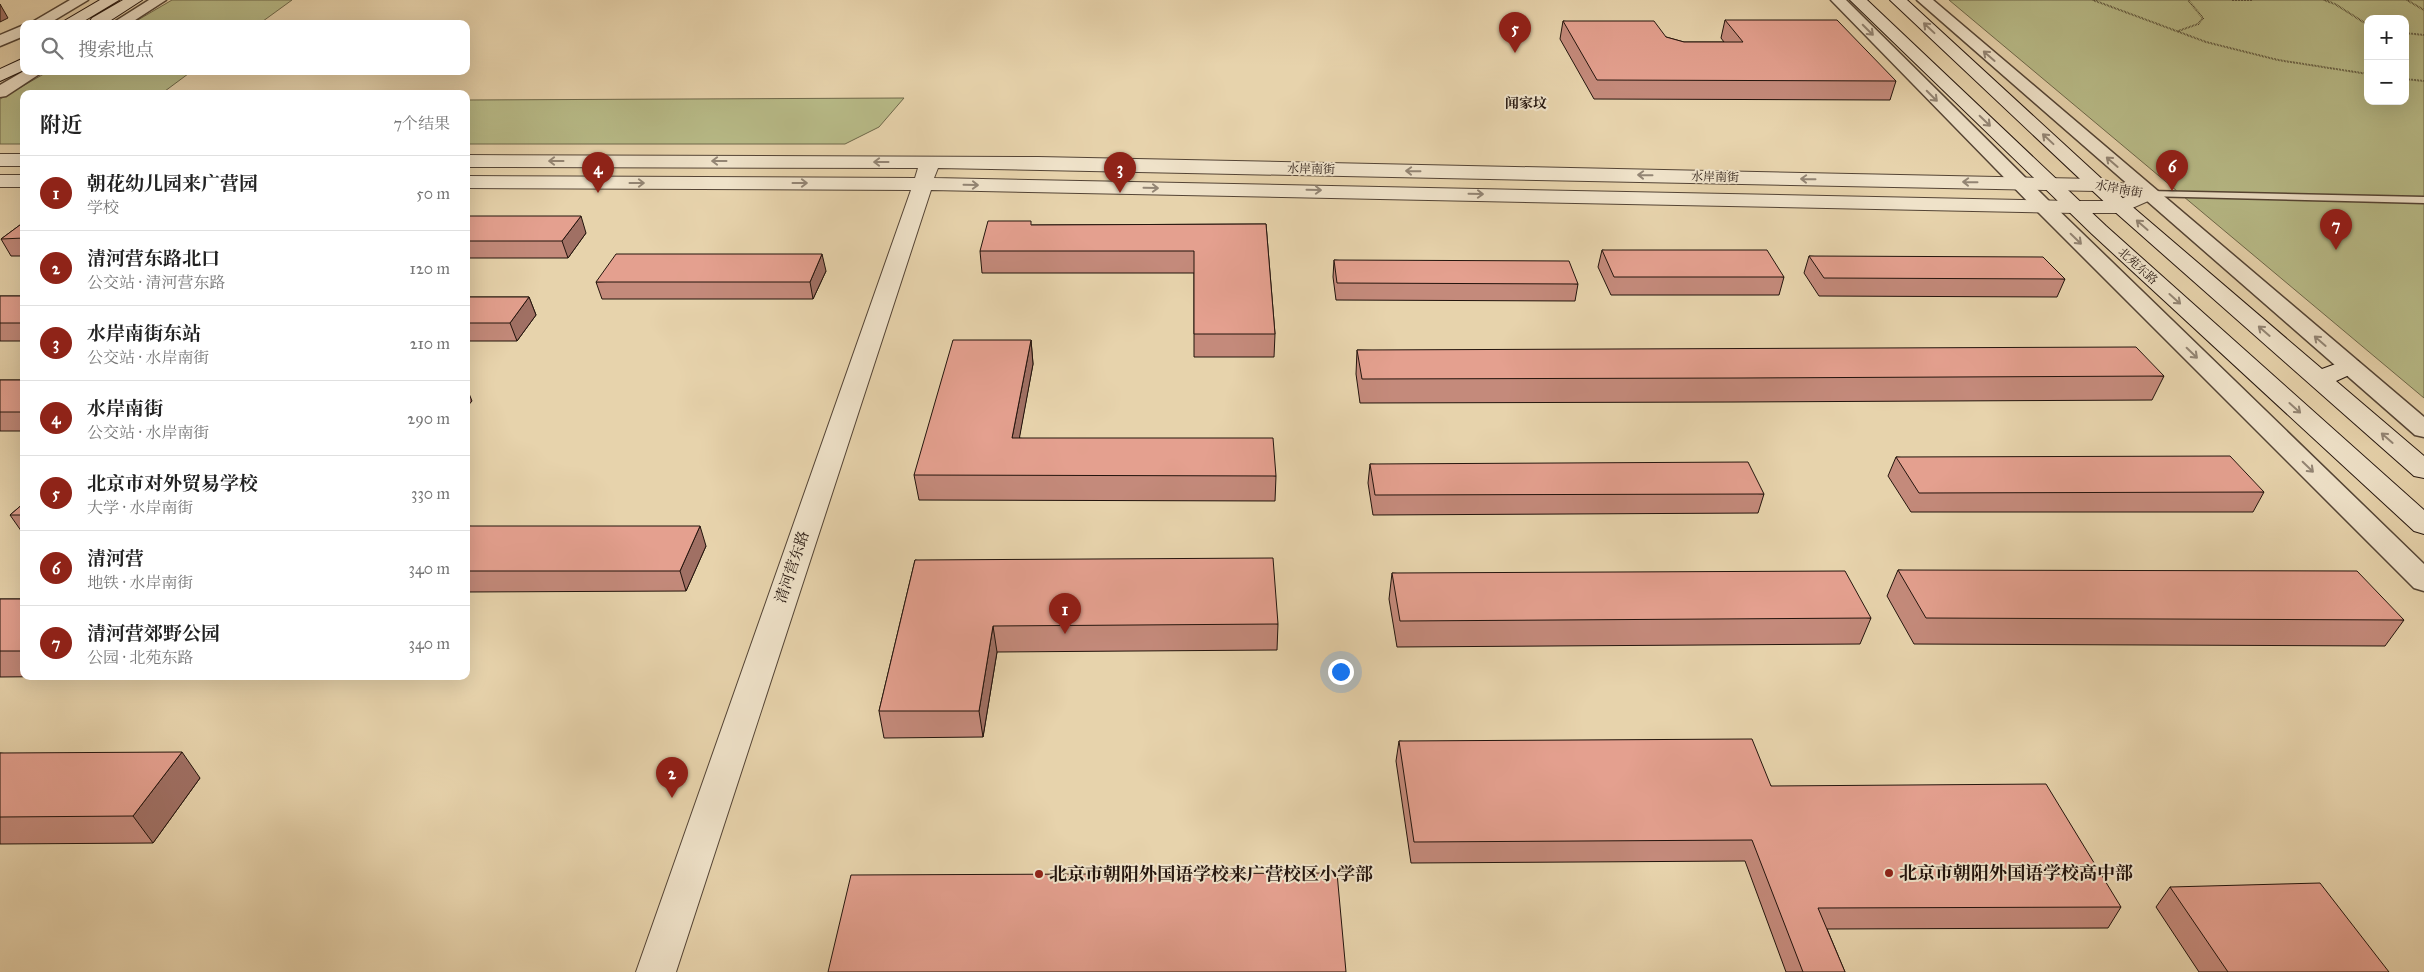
<!DOCTYPE html>
<html lang="zh">
<meta charset="utf-8">
<style>
body{margin:0;font-family:"IM FELL Great Primer","Noto Serif SC",serif;background:#f2f2f2;color:#222}
.controls{position:absolute;right:15px;top:15px;display:grid;overflow:hidden;border-radius:10px;box-shadow:0 5px 20px #0002}
.controls button{width:45px;height:45px;display:grid;place-items:center;padding:0;border:0;border-bottom:1px solid #e0e0e0;background:#fff;color:#222;font:25px sans-serif}
.you{position:absolute;left:1340px;top:671px;width:18px;height:18px;margin:-12px;border:4px solid #fff;border-radius:50%;background:#1a73e8;box-shadow:0 0 0 8px #1a73e833}
.badge{display:grid;place-items:center;width:32px;height:32px;border-radius:50%;background:#8f2418;color:#fff;font-size:16px;font-weight:700}
.pin{position:absolute;translate:-50% -41px;filter:drop-shadow(0 1px 2px #0008)}
.pin::after{content:'';position:absolute;top:26px;width:18px;height:15px;background:inherit;clip-path:polygon(0 0,100% 0,50% 100%)}
.list{margin:0;padding:0;list-style:none}
h2{display:flex;justify-content:space-between;align-items:center;height:65px;margin:0;padding:0 20px;font-size:21px}
h2 small{font-size:16px;font-weight:400;color:#767676}
.list li{display:grid;grid-template-columns:32px 1fr auto;gap:15px;align-items:center;box-sizing:border-box;height:75px;padding:0 20px;border-top:1px solid #e0e0e0}
.list b{display:block;font-size:19px;white-space:nowrap}
.list p{margin:0;font-size:16px;white-space:nowrap;color:#767676}
.list em{font-size:16px;font-style:normal;color:#767676}
.icon{flex:none;width:28px;height:28px;fill:none;stroke:currentColor;stroke-width:2;stroke-linecap:round;stroke-linejoin:round}
.map{position:relative;flex:none;width:2424px;height:972px;overflow:hidden}
.search{position:absolute;background:#fff;box-shadow:0 5px 20px #0002;left:20px;top:20px;width:450px;height:55px;display:flex;align-items:center;gap:12px;box-sizing:border-box;padding:0 18px;border-radius:10px;color:#767676;font-size:19px}
.panel{position:absolute;background:#fff;box-shadow:0 5px 20px #0002;left:20px;top:90px;width:450px;height:590px;border-radius:10px}
.map>svg:first-child{display:block}
</style>
<div class="map">
<svg width="2424" height="972" viewBox="0 0 2424 972">
<rect width="100%" height="100%" fill="#e7d3ac"/>
<filter id="stains"><feTurbulence type="fractalNoise" baseFrequency=".004" numOctaves="4"/><feColorMatrix values="0 0 0 0 .2 0 0 0 0 .09 0 0 0 0 .02 0 0 0 .5 -.17"/></filter>
<radialGradient id="worn" r=".72"><stop offset=".6" stop-color="#630" stop-opacity="0"/><stop offset="1" stop-color="#630" stop-opacity=".3"/></radialGradient>
<path fill="#b8bb88" stroke="#6e684a" fill-rule="evenodd" d="M 172,0 L 292,0 L 259,24 L 131,24 Z
M 1949,0 L 2424,0 L 2424,398 ZM 2368,19 L 2405,19 L 2405,101 L 2368,101 Z
M 49,71 L 192,71 L 161,94 L 24,94 L 24,144 L 0,144 L 0,99 Z
M 904,98 L 879,127 L 845,144 L 466,144 L 466,100 Z"/>
<g fill="none" stroke-linecap="round" stroke-linejoin="round">
<defs>
<path id="service" d="M 2148,191 L 2424,197 L 2424,203 L 2145,196 L 2143,194 Z"/>
<path id="minor" d="M 70,0 L 88,0 L 48,24 L 29,24 Z
M 149,0 L 166,0 L 129,24 L 111,24 Z
M 1831,0 L 1846,0 L 2049,201 L 2424,564 L 2424,591 L 2414,588 L 2035,209 Z
M 1917,0 L 1933,0 L 2424,417 L 2424,437 L 2415,435 Z
M 24,25 L 24,36 L 0,46 L 0,35 Z
M 24,71 L 44,71 L 6,96 L 0,97 L 0,85 Z"/>
<path id="tertiary" d="M 0,154 L 24,154 L 24,166 L 0,166 Z
M 466,155 L 1038,157 L 2096,179 L 2148,188 L 2155,190 L 2158,194 L 2155,198 L 2121,213 L 2075,213 L 931,190 L 676,972 L 636,972 L 911,190 L 466,188 L 466,176 L 915,178 L 918,168 L 466,167 ZM 938,168 L 2096,191 L 2127,196 L 2118,201 L 2075,201 L 934,178 Z
M 0,175 L 24,175 L 24,187 L 0,187 Z"/>
<path id="secondary" d="M 100,0 L 119,0 L 79,24 L 59,24 Z
M 123,0 L 142,0 L 105,24 L 92,24 L 90,21 L 92,18 Z
M 1850,0 L 1867,0 L 2106,226 L 2424,510 L 2424,534 L 2414,531 L 2092,234 Z
M 1890,0 L 1907,0 L 2128,203 L 2322,369 L 2349,359 L 2358,361 L 2361,366 L 2358,371 L 2336,381 L 2424,456 L 2424,478 L 2414,476 L 2114,211 Z
M 24,58 L 24,70 L 0,81 L 0,69 Z"/>
</defs>
<use href="#service" stroke="#544435" stroke-width="3"/>
<use href="#minor" stroke="#544435" stroke-width="3"/>
<use href="#tertiary" stroke="#544435" stroke-width="2"/>
<use href="#secondary" stroke="#23140d" stroke-width="2"/>
<path stroke="#23140d" stroke-width="2" stroke-dasharray="0.5 1" stroke-linecap="butt" d="M 2093,0 L 2206,42 L 2278,60 L 2368,74
M 2232,0 L 2253,0
M 2324,0 L 2335,4 L 2368,25
M 2407,0 L 2424,10
M 2178,31 L 2198,24 L 2203,18 L 2188,0
M 2405,33 L 2424,35
M 2405,79 L 2424,81"/>
<use href="#service" fill="#efe2c9" fill-rule="evenodd"/>
<use href="#minor" fill="#efe2c9" fill-rule="evenodd"/>
<use href="#tertiary" fill="#efe2c9" fill-rule="evenodd"/>
<use href="#secondary" fill="#efe2c9" fill-rule="evenodd"/>
</g>
<path fill="#c48a7b" stroke="#23140d" d="M 1725,20 L 1896,81 L 1890,100 L 1594,99 L 1560,39 L 1563,21 L 1666,37 L 1684,42 L 1724,42 L 1721,38 Z
M 466,216 L 586,233 L 568,258 L 466,258 Z
M 24,222 L 24,256 L 11,256 L 1,239 Z
M 1266,224 L 1275,334 L 1274,357 L 1194,357 L 1194,273 L 982,273 L 980,251 L 1032,225 Z
M 1602,250 L 1784,277 L 1779,295 L 1611,295 L 1598,267 Z
M 1809,256 L 2065,279 L 2057,297 L 1819,296 L 1804,273 Z
M 1334,260 L 1578,284 L 1575,301 L 1336,300 L 1333,277 Z
M 826,271 L 813,299 L 602,299 L 596,282 Z
M 0,296 L 24,296 L 24,341 L 0,341 Z
M 466,297 L 529,297 L 536,315 L 517,341 L 466,341 Z
M 1031,340 L 1033,364 L 1019,438 L 1276,476 L 1275,501 L 919,500 L 914,475 Z
M 1357,350 L 2164,376 L 2152,400 L 1735,402 L 1360,403 L 1356,374 Z
M 0,380 L 24,380 L 24,431 L 0,431 Z
M 1896,457 L 2264,492 L 2253,512 L 1911,512 L 1888,476 Z
M 1370,464 L 1764,494 L 1758,513 L 1373,515 L 1368,483 Z
M 24,503 L 24,535 L 10,515 Z
M 466,526 L 706,546 L 686,591 L 466,592 Z
M 915,560 L 1278,624 L 1277,650 L 997,652 L 983,737 L 884,738 L 879,711 Z
M 1898,570 L 2404,620 L 2385,646 L 1914,644 L 1887,596 Z
M 1392,573 L 1871,618 L 1860,644 L 1397,647 L 1389,599 Z
M 0,599 L 24,599 L 24,676 L 109,676 L 0,677 Z
M 1399,741 L 1771,786 L 2121,907 L 2108,928 L 1827,929 L 1845,972 L 1786,972 L 1745,861 L 1411,863 L 1396,761 Z
M 0,753 L 200,778 L 153,843 L 0,844 Z
M 2170,887 L 2389,972 L 2199,972 L 2156,907 Z"/>
<path fill="#a07064" stroke="#23140d" d="M 0,4 L 8,18 L 0,22 Z
M 581,216 L 586,233 L 568,258 L 562,241 Z
M 822,254 L 826,271 L 813,299 L 810,282 Z
M 529,297 L 536,315 L 517,341 L 510,323 Z
M 1031,340 L 1033,364 L 1015,462 L 1012,438 Z
M 466,386 L 472,401 L 466,408 Z
M 700,526 L 706,546 L 686,591 L 680,571 Z
M 993,626 L 997,652 L 983,737 L 979,711 Z
M 182,752 L 200,778 L 153,843 L 133,816 Z"/>
<path fill="#e4a08f" stroke="#23140d" d="M 1725,20 L 1837,20 L 1896,81 L 1597,80 L 1563,21 L 1654,21 L 1666,37 L 1684,42 L 1743,42 Z
M 466,216 L 581,216 L 562,241 L 466,241 Z
M 988,221 L 1031,221 L 1031,225 L 1266,224 L 1275,334 L 1194,334 L 1194,251 L 980,251 Z
M 24,222 L 24,238 L 1,239 Z
M 1602,250 L 1767,250 L 1784,277 L 1614,277 Z
M 616,254 L 822,254 L 810,282 L 596,282 Z
M 1809,256 L 2043,257 L 2065,279 L 1824,278 Z
M 1334,260 L 1569,261 L 1578,284 L 1337,283 Z
M 0,296 L 24,296 L 24,323 L 0,323 Z
M 466,297 L 529,297 L 510,323 L 466,323 Z
M 953,340 L 1031,340 L 1012,438 L 1273,438 L 1276,476 L 914,475 Z
M 2136,347 L 2164,376 L 1741,378 L 1362,379 L 1357,350 Z
M 0,380 L 24,380 L 24,412 L 0,412 Z
M 2230,456 L 2264,492 L 1919,493 L 1896,457 Z
M 1748,462 L 1764,494 L 1375,495 L 1370,464 Z
M 24,503 L 24,515 L 10,515 Z
M 466,526 L 700,526 L 680,571 L 466,571 Z
M 1273,558 L 1278,624 L 993,626 L 979,711 L 879,711 L 915,560 Z
M 1898,570 L 2357,571 L 2404,620 L 1926,618 Z
M 1845,571 L 1871,618 L 1400,621 L 1392,573 Z
M 0,599 L 24,599 L 24,651 L 0,651 Z
M 1752,739 L 1771,786 L 2046,784 L 2121,907 L 1818,908 L 1845,972 L 1803,972 L 1752,840 L 1414,842 L 1399,741 Z
M 182,752 L 133,816 L 0,817 L 0,753 Z
M 1337,873 L 1346,972 L 828,972 L 851,875 Z
M 2320,883 L 2389,972 L 2228,972 L 2170,887 Z"/>
<defs><path id="oneway-shaft" d="M-6 0H5M1.5-3L5.5 0L1.5 3" fill="none" stroke-width="1.6" stroke-linecap="round" stroke-linejoin="round" transform="scale(1.25)"/></defs>
<g stroke="#938574">
<use href="#oneway-shaft" transform="translate(1929 28) rotate(-137)"/>
<use href="#oneway-shaft" transform="translate(1868 30) rotate(45)"/>
<use href="#oneway-shaft" transform="translate(1989 56) rotate(-139)"/>
<use href="#oneway-shaft" transform="translate(1932 96) rotate(45)"/>
<use href="#oneway-shaft" transform="translate(1985 121) rotate(44)"/>
<use href="#oneway-shaft" transform="translate(2048 139) rotate(-137)"/>
<use href="#oneway-shaft" transform="translate(556 161) rotate(-180)"/>
<use href="#oneway-shaft" transform="translate(719 161) rotate(-180)"/>
<use href="#oneway-shaft" transform="translate(881 162) rotate(-180)"/>
<use href="#oneway-shaft" transform="translate(2112 162) rotate(-139)"/>
<use href="#oneway-shaft" transform="translate(1413 171) rotate(-179)"/>
<use href="#oneway-shaft" transform="translate(1645 175) rotate(-179)"/>
<use href="#oneway-shaft" transform="translate(1808 179) rotate(-179)"/>
<use href="#oneway-shaft" transform="translate(1970 182) rotate(-179)"/>
<use href="#oneway-shaft" transform="translate(637 183)"/>
<use href="#oneway-shaft" transform="translate(800 183)"/>
<use href="#oneway-shaft" transform="translate(971 185) rotate(1)"/>
<use href="#oneway-shaft" transform="translate(1151 188) rotate(1)"/>
<use href="#oneway-shaft" transform="translate(1314 190) rotate(1)"/>
<use href="#oneway-shaft" transform="translate(1476 194) rotate(1)"/>
<use href="#oneway-shaft" transform="translate(2142 225) rotate(-139)"/>
<use href="#oneway-shaft" transform="translate(2076 239) rotate(44)"/>
<use href="#oneway-shaft" transform="translate(2175 299) rotate(42)"/>
<use href="#oneway-shaft" transform="translate(2264 331) rotate(-139)"/>
<use href="#oneway-shaft" transform="translate(2320 341) rotate(-139)"/>
<use href="#oneway-shaft" transform="translate(2192 353) rotate(44)"/>
<use href="#oneway-shaft" transform="translate(2295 408) rotate(42)"/>
<use href="#oneway-shaft" transform="translate(2387 438) rotate(-139)"/>
<use href="#oneway-shaft" transform="translate(2308 467) rotate(44)"/>
</g>
<g fill="#8f2418" stroke="#efe2c9" stroke-width="2">
<circle cx="1889" cy="873" r="5"/>
<circle cx="1039" cy="874" r="5"/>
</g>
<g text-anchor="middle" stroke-width="4" stroke-linejoin="round" paint-order="stroke">
<g font-size="12" fill="#23140d" stroke="#efe2c9">
<text transform="translate(1311 169) rotate(1)" y="4">水岸南街</text>
<text transform="translate(1715 177) rotate(1)" y="4">水岸南街</text>
<text transform="translate(2119 189) rotate(10)" y="4">水岸南街</text>
<text transform="translate(2138 266) rotate(42)" y="4">北苑东路</text>
</g>
<g font-size="14" font-weight="bold" fill="#23140d" stroke="#efe2c9">
<text x="1526" y="108">闻家坟</text>
</g>
<g font-size="15" fill="#23140d" stroke="#efe2c9">
<text transform="translate(792 567) rotate(-71)" y="5">清河营东路</text>
</g>
<g font-size="18" font-weight="bold" fill="#23140d" stroke="#efe2c9" text-anchor="start">
<text x="1899" y="879">北京市朝阳外国语学校高中部</text>
<text x="1049" y="880">北京市朝阳外国语学校来广营校区小学部</text>
</g>
</g>
<rect width="100%" height="100%" filter="url(#stains)"/>
<rect width="100%" height="100%" fill="url(#worn)"/>
</svg>
<div class="controls">
<button>+</button>
<button>−</button>
</div>
<div class="you"></div>
<div class="pin badge" style="left:1065px;top:634px">1</div>
<div class="pin badge" style="left:672px;top:798px">2</div>
<div class="pin badge" style="left:1120px;top:193px">3</div>
<div class="pin badge" style="left:598px;top:193px">4</div>
<div class="pin badge" style="left:1515px;top:53px">5</div>
<div class="pin badge" style="left:2172px;top:191px">6</div>
<div class="pin badge" style="left:2336px;top:250px">7</div>
<div class="search"><svg class="icon" aria-label="search" viewBox="0 0 24 24"><circle cx="10" cy="10" r="6"/><path d="M15 15l6 6"/></svg>搜索地点</div>
<section class="panel">
<h2>附近<small>7个结果</small></h2>
<ul class="list">
<li><span class="badge">1</span><div><b>朝花幼儿园来广营园</b><p>学校</p></div><em>50 m</em></li>
<li><span class="badge">2</span><div><b>清河营东路北口</b><p>公交站 · 清河营东路</p></div><em>120 m</em></li>
<li><span class="badge">3</span><div><b>水岸南街东站</b><p>公交站 · 水岸南街</p></div><em>210 m</em></li>
<li><span class="badge">4</span><div><b>水岸南街</b><p>公交站 · 水岸南街</p></div><em>290 m</em></li>
<li><span class="badge">5</span><div><b>北京市对外贸易学校</b><p>大学 · 水岸南街</p></div><em>330 m</em></li>
<li><span class="badge">6</span><div><b>清河营</b><p>地铁 · 水岸南街</p></div><em>340 m</em></li>
<li><span class="badge">7</span><div><b>清河营郊野公园</b><p>公园 · 北苑东路</p></div><em>340 m</em></li>
</ul>
</section>
</div>
